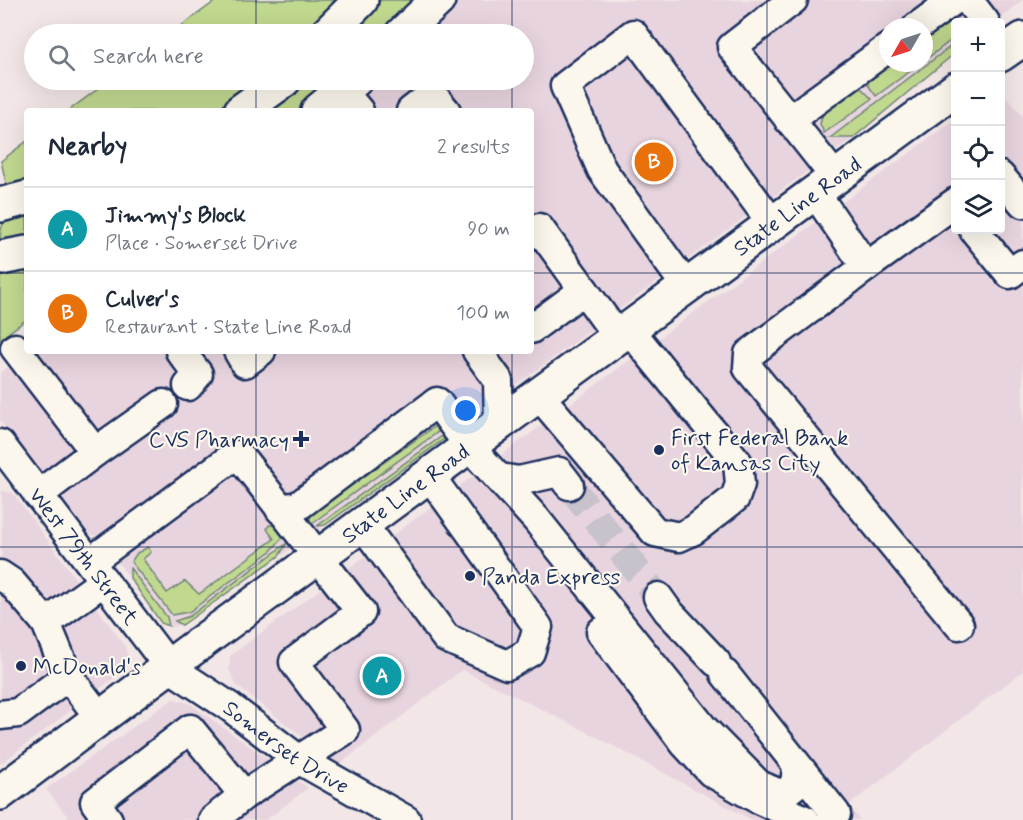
<!DOCTYPE html>
<meta charset="utf-8">
<style>
body{margin:0;font-family:Mynerve,sans-serif;background:#f2f2f3;color:#1f2937}
.controls{position:absolute;right:18px;top:18px;display:grid;overflow:hidden;border-radius:6px;box-shadow:0 6px 24px #0002}
.controls button{width:54px;height:54px;display:grid;place-items:center;padding:0;border:0;border-bottom:2px solid #e0e1e3;background:#fff;color:#1f2937;font:30px sans-serif}
.compass{position:absolute;left:879px;top:18px;width:54px;height:54px;border-radius:50%;background:#fff;box-shadow:0 6px 24px #0002;rotate:231deg}
.you{position:absolute;left:466px;top:411px;width:21px;height:21px;margin:-15px;border:4px solid #fff;border-radius:50%;background:#1a73e8;box-shadow:0 0 0 9px #1a73e833}
.badge{display:grid;place-items:center;width:39px;height:39px;border-radius:50%;background:#7c3aed;color:#fff;font-size:20px;font-weight:700}
.pin{position:absolute;translate:-50% -50%;border:3px solid #fff;box-shadow:0 2px 6px #0006}
.list{margin:0;padding:0;list-style:none}
h2{display:flex;justify-content:space-between;align-items:center;height:78px;margin:0;padding:0 24px;font-size:26px}
h2 small{font-size:20px;font-weight:400;color:#747a83}
.list li{display:grid;grid-template-columns:39px 1fr auto;gap:18px;align-items:center;box-sizing:border-box;height:84px;padding:0 24px;border-top:2px solid #e0e1e3}
.list b{display:block;font-size:22px;white-space:nowrap}
.list p{margin:0;font-size:20px;white-space:nowrap;color:#747a83}
.list em{font-size:20px;font-style:normal;color:#747a83}
.icon{flex:none;width:33px;height:33px;fill:none;stroke:currentColor;stroke-width:2;stroke-linecap:round;stroke-linejoin:round}
.map{position:relative;flex:none;width:1023px;height:820px;overflow:hidden}
.search{position:absolute;background:#fff;box-shadow:0 6px 24px #0002;left:24px;top:24px;width:510px;height:66px;display:flex;align-items:center;gap:15px;box-sizing:border-box;padding:0 21px;border-radius:33px;color:#747a83;font-size:22px}
.panel{position:absolute;background:#fff;box-shadow:0 6px 24px #0002;left:24px;top:108px;width:510px;height:246px;border-radius:6px}
.map>svg:first-child{display:block}
</style>
<div class="map">
<svg width="1023" height="820" viewBox="0 0 1023 820">
<rect width="100%" height="100%" fill="#f2e7e6"/>
<filter id="ink" filterUnits="userSpaceOnUse"><feTurbulence type="fractalNoise" baseFrequency=".0167" numOctaves="2"/><feDisplacementMap in="SourceGraphic" scale="12" xChannelSelector="R" yChannelSelector="G"/><feConvolveMatrix kernelMatrix="1 2 1 2 8 2 1 2 1" color-interpolation-filters="sRGB"/></filter>
<g filter="url(#ink)">
<path fill="#e8d4df" fill-rule="evenodd" d="M 459,0 L 1023,0 L 995,22 L 956,22 L 955,53 L 853,138 L 325,525 L 188,621 L 174,627 L 165,625 L 98,536 L 83,533 L 74,524 L 0,421 L 0,373 L 29,351 L 531,351 L 531,111 L 346,111 L 378,80 L 524,80 L 524,34 L 424,34 ZM 888,27 L 924,27 L 924,63 L 888,63 Z
M 1001,90 L 1023,117 L 1023,671 L 849,805 L 860,820 L 752,820 L 585,731 L 462,670 L 339,765 L 237,686 L 229,670 L 230,656 L 955,119 L 956,230 L 1000,230 Z
M 2,491 L 13,493 L 125,646 L 129,660 L 126,669 L 0,764 Z
M 173,699 L 189,703 L 308,788 L 266,820 L 70,820 L 46,789 Z"/>
<path fill="#c1d88f" stroke="#6e8476" stroke-width="1.5" d="M 217,0 L 346,0 L 311,34 L 170,34 Z
M 381,0 L 420,0 L 385,34 L 347,34 Z
M 957,20 L 963,22 L 956,22 L 955,37 L 924,61 L 924,38 L 947,21 Z
M 955,43 L 955,53 L 853,138 L 830,138 Z
M 890,63 L 921,63 L 876,96 L 868,85 L 868,80 Z
M 110,80 L 262,80 L 220,111 L 68,111 Z
M 301,80 L 337,80 L 299,111 L 262,111 Z
M 859,86 L 872,99 L 824,133 L 820,124 L 823,113 Z
M 27,141 L 27,186 L 8,192 L 1,161 Z
M 27,214 L 27,242 L 0,243 C 0,218 5,220 27,214 Z
M 27,268 L 27,319 L 0,339 L 0,272 Z
M 434,427 L 442,429 L 311,524 L 309,523 L 311,514 Z
M 445,434 L 444,439 L 325,525 L 317,526 Z
M 269,525 L 277,526 L 284,536 L 270,552 L 189,612 L 172,615 L 131,562 L 137,553 L 148,547 L 151,552 L 143,559 L 167,593 L 185,581 L 199,594 L 274,539 L 267,529 Z
M 287,543 L 279,556 L 188,621 L 182,625 L 175,621 L 190,616 Z
M 130,568 L 167,617 L 169,626 L 161,623 L 130,578 Z"/>
<g fill="none" stroke-linecap="round" stroke-linejoin="round">
<path stroke="#c7c2cb" stroke-width="28" stroke-dasharray="28 14" stroke-linecap="butt" d="M 569,485 L 658,597"/>
<defs>
<g id="minor">
<path d="M 793,0 L 732,47 L 835,177"/>
<path d="M 968,0 L 985,22"/>
<path d="M 917,27 L 954,0"/>
<path d="M 342,91 L 359,111"/>
<path d="M 411,111 L 429,97 L 435,98 L 446,111"/>
<path d="M 789,120 L 888,48"/>
<path d="M 1000,176 L 1023,203"/>
<path d="M 814,191 L 866,267 L 749,354 L 748,368 L 959,625"/>
<path d="M 974,230 L 1010,274 L 1023,264"/>
<path d="M 531,234 L 539,228 L 618,337"/>
<path d="M 866,267 L 956,202"/>
<path d="M 686,286 L 602,170 L 565,86 L 633,34 L 772,223"/>
<path d="M 531,329 L 584,290"/>
<path d="M 15,348 L 95,452 L 38,495"/>
<path d="M 180,351 L 198,374 L 188,386"/>
<path d="M 238,351 L 245,363 L 261,351"/>
<path d="M 477,351 L 498,380 L 499,424"/>
<path d="M 538,394 L 655,532 L 679,537 L 694,530 L 735,498 L 740,484 L 738,463 L 629,329"/>
<path id="s1" d="M 0,444 L 169,667 L 230,707 L 298,759 L 406,820"/>
<path d="M 95,452 L 163,404"/>
<path d="M 500,478 L 519,481 L 559,472 L 569,485"/>
<path d="M 280,509 L 298,506 L 437,402 L 469,446 L 536,519 L 704,729 L 759,785 L 782,795 L 795,785 L 797,767"/>
<path d="M 363,525 L 446,638 L 507,665 L 530,652 L 538,627 L 430,476"/>
<path d="M 90,562 L 235,455 L 242,459 L 361,612 L 294,662 L 345,730 L 244,795 L 213,820"/>
<path d="M 0,575 L 12,583 L 46,623 L 68,676 L 100,718"/>
<path d="M 658,597 L 668,611 L 716,662"/>
<path d="M 46,623 L 104,581"/>
<path d="M 601,632 L 685,744 L 711,772 L 758,799 L 805,820"/>
<path d="M 725,674 L 836,814 L 831,820"/>
<path d="M 0,715 L 18,713 L 68,676"/>
<path d="M 108,820 L 95,802 L 190,729 L 244,795"/>
</g>
<g id="major">
<path d="M 327,34 L 361,0"/>
<path d="M 402,34 L 438,0"/>
<path d="M 1000,55 L 1023,39"/>
<path d="M 241,111 L 284,80"/>
<path d="M 318,111 L 355,80"/>
<path d="M 0,205 L 27,198"/>
<path d="M 0,258 L 27,253"/>
<path id="s2" d="M 0,793 L 188,652 L 956,89"/>
</g>
</defs>
<use href="#minor" stroke="#1b2f5e" stroke-width="33"/>
<use href="#major" stroke="#1b2f5e" stroke-width="38"/>
<use href="#minor" stroke="#fbf7ec" stroke-width="28"/>
<use href="#major" stroke="#fbf7ec" stroke-width="33"/>
</g>
</g>
<path fill="none" stroke="#1b2f5e" stroke-width="1.5" stroke-opacity="0.55" d="M 256,0 L 256,34M 512,0 L 512,34M 767,0 L 767,820M 256,80 L 256,111M 512,80 L 512,111M 0,273 L 27,273M 531,273 L 1023,273M 256,351 L 256,820M 512,351 L 512,820M 0,547 L 1023,547"/>
<g fill="#1b2f5e" stroke="#fbf7ec" stroke-width="2">
<path d="M298 430h6v6h6v6h-6v6h-6v-6h-6v-6h6z"/>
<circle cx="659" cy="450" r="6"/>
<circle cx="470" cy="576" r="6"/>
<circle cx="21" cy="666" r="6"/>
</g>
<g text-anchor="middle" stroke-width="4.5" stroke-linejoin="round" paint-order="stroke">
<g font-size="22" fill="#1b2f5e" stroke="#fbf7ec">
<text dy="8" stroke="none"><textPath href="#s2" startOffset="990">State Line Road</textPath></text>
<text dy="8" stroke="none"><textPath href="#s2" startOffset="504">State Line Road</textPath></text>
<text dy="8" stroke="none"><textPath href="#s1" startOffset="140">West 79th Street</textPath></text>
<text dy="8" stroke="none"><textPath href="#s1" startOffset="422">Somerset Drive</textPath></text>
</g>
<g font-size="22" fill="#1b2f5e" stroke="#fbf7ec" text-anchor="start">
<text x="671" y="445">First Federal Bank<tspan x="671" dy="25">of Kansas City</tspan></text>
<text x="289" y="447" text-anchor="end">CVS Pharmacy</text>
<text x="482" y="584">Panda Express</text>
<text x="33" y="674">McDonald's</text>
</g>
</g>
</svg>
<div class="controls">
<button>+</button>
<button>−</button>
<button><svg class="icon" aria-label="locate" viewBox="0 0 24 24"><circle cx="12" cy="12" r="6"/><path d="M12 2v4M12 18v4M2 12h4M18 12h4"/></svg></button>
<button><svg class="icon" aria-label="layers" viewBox="0 0 24 24"><path d="M12 4l9 5-9 5-9-5zM3 14l9 5 9-5"/></svg></button>
</div>
<svg class="compass" viewBox="-18 -18 36 36"><path d="M0-13l5 13h-10z" fill="#e53935"/><path d="M0 13l5-13h-10z" fill="#747a83"/></svg>
<div class="you"></div>
<div class="pin badge" style="left:382px;top:676px;background:#0f9aa8">A</div>
<div class="pin badge" style="left:654px;top:162px;background:#e8710a">B</div>
<div class="search"><svg class="icon" aria-label="search" viewBox="0 0 24 24"><circle cx="10" cy="10" r="6"/><path d="M15 15l6 6"/></svg>Search here</div>
<section class="panel">
<h2>Nearby<small>2 results</small></h2>
<ul class="list">
<li><span class="badge" style="background:#0f9aa8">A</span><div><b>Jimmy's Block</b><p>Place · Somerset Drive</p></div><em>90 m</em></li>
<li><span class="badge" style="background:#e8710a">B</span><div><b>Culver's</b><p>Restaurant · State Line Road</p></div><em>100 m</em></li>
</ul>
</section>
</div>
